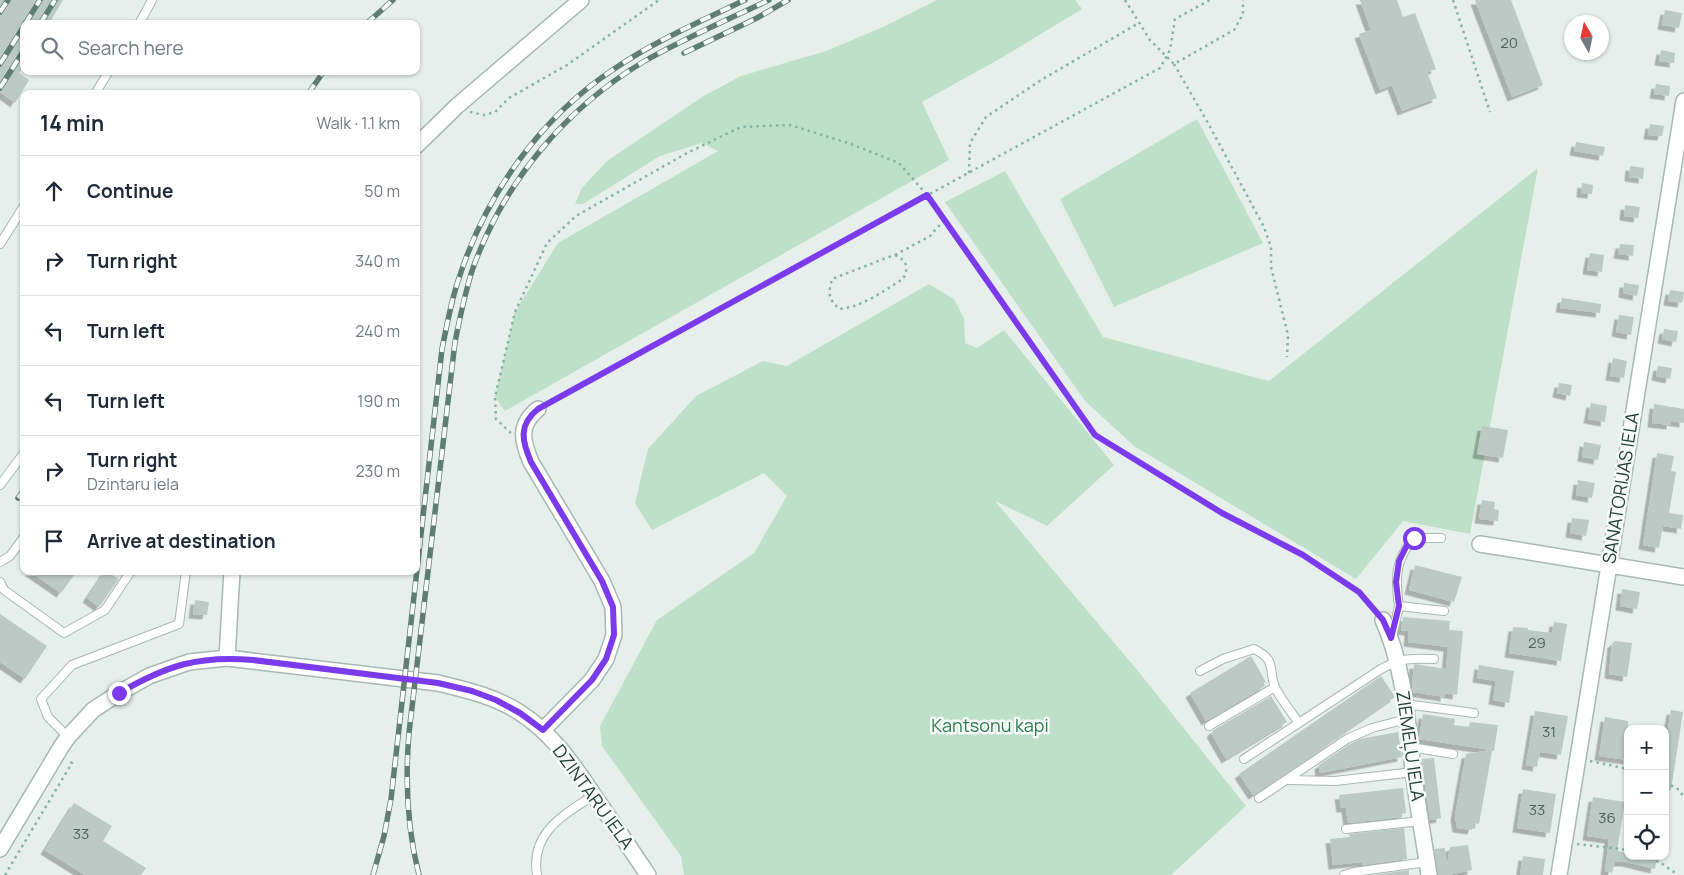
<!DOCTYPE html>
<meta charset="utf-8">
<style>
body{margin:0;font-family:Manrope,sans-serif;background:#f2f2f3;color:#1f2937}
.controls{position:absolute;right:15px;bottom:15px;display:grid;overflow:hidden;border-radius:10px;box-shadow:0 1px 4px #0004}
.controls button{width:45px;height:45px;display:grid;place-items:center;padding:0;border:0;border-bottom:1px solid #e0e1e3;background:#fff;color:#1f2937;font:25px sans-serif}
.compass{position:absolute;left:1564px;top:15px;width:45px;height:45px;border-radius:50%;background:#fff;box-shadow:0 1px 4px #0004;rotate:351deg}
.stop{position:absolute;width:15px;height:15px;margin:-11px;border:4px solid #7c3aed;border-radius:50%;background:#fff}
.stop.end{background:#7c3aed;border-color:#fff;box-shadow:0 1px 5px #0008}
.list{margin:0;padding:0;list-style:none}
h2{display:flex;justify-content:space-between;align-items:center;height:65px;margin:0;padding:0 20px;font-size:21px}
h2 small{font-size:16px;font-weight:400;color:#747a83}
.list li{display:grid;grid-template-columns:32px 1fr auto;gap:15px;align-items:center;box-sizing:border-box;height:70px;padding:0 20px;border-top:1px solid #e0e1e3}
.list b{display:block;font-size:19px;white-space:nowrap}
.list p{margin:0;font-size:16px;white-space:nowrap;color:#747a83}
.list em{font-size:16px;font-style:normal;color:#747a83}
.icon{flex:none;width:28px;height:28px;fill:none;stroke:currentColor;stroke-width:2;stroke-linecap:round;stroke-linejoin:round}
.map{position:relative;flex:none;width:1684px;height:875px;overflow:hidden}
.search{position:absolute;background:#fff;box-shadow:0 1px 4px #0004;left:20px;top:20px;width:400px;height:55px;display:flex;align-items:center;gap:12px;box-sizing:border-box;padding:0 18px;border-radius:10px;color:#747a83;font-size:19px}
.panel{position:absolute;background:#fff;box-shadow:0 1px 4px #0004;left:20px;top:90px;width:400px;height:485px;border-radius:10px}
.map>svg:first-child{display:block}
</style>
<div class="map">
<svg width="1684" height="875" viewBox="0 0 1684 875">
<defs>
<filter id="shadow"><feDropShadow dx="-4.5" dy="4.5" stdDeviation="0" flood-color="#0004"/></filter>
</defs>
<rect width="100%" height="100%" fill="#e6efeb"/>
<path fill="#bfe0c8" d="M 937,0 L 1075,0 L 1082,9 L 1003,57 L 922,102 L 949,160 L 505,411 L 495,397 L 515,312 L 558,243 L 718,151 L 702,143 L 660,156 L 583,204 L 575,204 L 582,188 L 607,161 L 702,97 L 741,76 L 826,51 L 883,27 Z
M 1197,119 L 1263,243 L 1114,307 L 1060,199 Z
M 1538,168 L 1470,534 L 1403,521 L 1356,579 L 1134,446 L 1085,401 L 945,202 L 1005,171 L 1103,337 L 1269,381 Z
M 929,284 L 954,299 L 964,318 L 965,343 L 977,348 L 1004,330 L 1114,465 L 1047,526 L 995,501 L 1138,671 L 1246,806 L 1171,875 L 684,875 L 681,856 L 602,746 L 600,726 L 657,620 L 754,553 L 787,496 L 764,473 L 652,530 L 635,503 L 648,449 L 696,396 L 763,361 L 787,366 Z"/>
<path fill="#bbcac4" filter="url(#shadow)" d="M 0,0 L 63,0 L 49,24 L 24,24 L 24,64 L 19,73 L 29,80 L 15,103 L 0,92 Z
M 1360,0 L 1397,0 L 1403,17 L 1415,13 L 1436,69 L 1427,72 L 1437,98 L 1402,111 L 1392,85 L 1380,90 L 1359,34 L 1371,30 Z
M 1475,0 L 1511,0 L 1543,85 L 1512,97 Z
M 1665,10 L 1682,13 L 1679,28 L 1662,25 Z
M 1661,50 L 1675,53 L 1674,63 L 1659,61 Z
M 1656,84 L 1670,86 L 1669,96 L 1654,94 Z
M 1650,124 L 1664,126 L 1662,136 L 1648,135 Z
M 1576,142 L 1605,147 L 1603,156 L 1574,151 Z
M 1630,166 L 1644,168 L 1643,179 L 1629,177 Z
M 1582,183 L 1593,185 L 1592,194 L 1581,193 Z
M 1625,205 L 1640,207 L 1638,218 L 1624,216 Z
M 1620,244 L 1634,245 L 1633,256 L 1618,254 Z
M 1590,253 L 1604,255 L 1602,272 L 1587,270 Z
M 1624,283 L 1639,285 L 1637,296 L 1623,293 Z
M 1670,290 L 1684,292 L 1682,303 L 1668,301 Z
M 1562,298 L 1601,304 L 1600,313 L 1560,308 Z
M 1619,315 L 1634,317 L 1631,335 L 1616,332 Z
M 1664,329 L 1678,331 L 1676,342 L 1662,339 Z
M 1613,358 L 1627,361 L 1624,378 L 1610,376 Z
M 1658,366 L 1672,368 L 1670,379 L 1656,376 Z
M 1559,383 L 1572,385 L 1570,396 L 1557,393 Z
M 1591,403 L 1607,406 L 1605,422 L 1588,419 Z
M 1654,404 L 1684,409 L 1684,423 L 1671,421 L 1671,425 L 1652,423 Z
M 1482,426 L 1508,430 L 1503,458 L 1477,454 Z
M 1584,442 L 1601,445 L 1598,460 L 1582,457 Z
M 1657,453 L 1674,456 L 1671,471 L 1676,472 L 1669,513 L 1683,515 L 1681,529 L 1663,526 L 1659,548 L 1643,545 Z
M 1578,480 L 1595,483 L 1592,498 L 1576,495 Z
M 1482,500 L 1495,502 L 1494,509 L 1499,510 L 1498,521 L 1479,519 Z
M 1572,518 L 1589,520 L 1586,536 L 1570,533 Z
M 1415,565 L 1462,577 L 1454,602 L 1409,590 Z
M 29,571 L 77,571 L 61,593 Z
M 105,571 L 119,579 L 99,607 L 87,598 Z
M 1622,589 L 1640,592 L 1637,609 L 1620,606 Z
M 195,600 L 209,602 L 207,615 L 193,614 Z
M 0,614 L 47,646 L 25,679 L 0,662 Z
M 1403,617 L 1450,621 L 1449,630 L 1463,631 L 1457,695 L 1445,693 L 1445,697 L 1413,692 L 1412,685 L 1414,664 L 1446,669 L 1448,647 L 1408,642 L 1409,631 L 1401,630 Z
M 1554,622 L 1567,624 L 1561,661 L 1509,653 L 1513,627 L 1528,628 L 1528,630 L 1552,633 Z
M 1614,641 L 1632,643 L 1627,677 L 1609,674 L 1612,643 L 1614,643 Z
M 1251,656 L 1266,682 L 1264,683 L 1265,686 L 1206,721 L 1190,693 Z
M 1479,665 L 1514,671 L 1509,703 L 1493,700 L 1496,681 L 1477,678 Z
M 1381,676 L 1395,697 L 1324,746 L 1327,746 L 1253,795 L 1239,774 Z
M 1271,696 L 1287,722 L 1226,759 L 1211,733 L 1213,732 L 1212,731 Z
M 1671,710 L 1683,712 L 1671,790 L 1665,790 L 1665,748 Z
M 1535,711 L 1568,716 L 1561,755 L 1540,752 L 1537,767 L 1526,765 Z
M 1423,714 L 1455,719 L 1454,725 L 1469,727 L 1470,722 L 1498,725 L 1494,751 L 1492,751 L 1479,824 L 1474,823 L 1472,830 L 1457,828 L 1455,816 L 1466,754 L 1491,750 L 1419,739 Z
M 1605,717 L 1628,721 L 1628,760 L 1599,756 Z
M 1398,732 L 1402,757 L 1320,773 L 1319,765 L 1350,744 L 1360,739 Z
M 1434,758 L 1441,818 L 1430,820 L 1421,759 Z
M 1403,788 L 1406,813 L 1402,814 L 1402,817 L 1348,823 L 1346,808 L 1341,808 L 1339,795 Z
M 1523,789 L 1556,794 L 1550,833 L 1517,828 Z
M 1593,797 L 1625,802 L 1617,851 L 1627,853 L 1627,856 L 1657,856 L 1655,869 L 1626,862 L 1615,862 L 1612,873 L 1605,871 L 1609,839 L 1587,836 Z
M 74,803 L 112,826 L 103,841 L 146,868 L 141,875 L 85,875 L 45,850 Z
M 1404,828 L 1407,859 L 1362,865 L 1362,862 L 1333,865 L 1330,839 L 1350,837 L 1349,834 Z
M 1468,845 L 1472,870 L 1448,875 L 1438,875 L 1434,849 L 1445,848 L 1447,866 L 1450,847 Z
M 1523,856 L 1545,859 L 1543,875 L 1520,875 Z
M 1409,870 L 1409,875 L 1374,875 Z"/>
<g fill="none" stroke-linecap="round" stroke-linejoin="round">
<defs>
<path id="service" d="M 139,24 L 152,0
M 95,94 L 109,71
M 0,244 L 24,206
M 0,485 L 24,453
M 0,562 L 10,556 L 24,537
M 0,582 L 4,590 L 64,633 L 105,610 L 131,571
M 1399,606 C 1395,578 1395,560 1414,538 L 1441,538
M 1392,637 L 1399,606 L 1444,611
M 1200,671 L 1223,659 L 1254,649 C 1277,660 1268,669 1275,687 C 1279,697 1293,714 1299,723
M 1405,704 L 1474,713
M 1209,726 L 1275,687
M 68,737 L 48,717 L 41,699 L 72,665 L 179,624 L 186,571
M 1411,747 L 1453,754
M 1244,759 L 1381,669 C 1402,658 1411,658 1434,659
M 1289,780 L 1335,781 L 1414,772
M 1259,798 L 1347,739 L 1372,728 L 1407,719
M 1346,829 L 1421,821
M 537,875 C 530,832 564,815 594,795
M 1344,875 L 1354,872 L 1427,862"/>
<path id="minor" d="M 416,146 L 457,106 L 581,0
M 538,409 C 518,425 522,441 531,462 L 602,581 L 613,607 L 614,635 L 606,659 L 592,680 L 543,730
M 1480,544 L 1684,577
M 1383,620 C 1404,667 1407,719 1413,769 C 1417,804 1424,840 1429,875
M 227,658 L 232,571
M 0,849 L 61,747 L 68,737 L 93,710 L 119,693 L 149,676 L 189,662 L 227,658 L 438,683 C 466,690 494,696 519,712 C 554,734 577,770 599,803 C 616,827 632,851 648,875
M 1559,875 L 1684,101"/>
</defs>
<use href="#service" stroke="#a8b8b2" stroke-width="10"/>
<use href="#minor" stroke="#a8b8b2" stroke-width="18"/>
<path stroke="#86b3a5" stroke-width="2.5" stroke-dasharray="2.5 4" stroke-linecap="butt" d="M 1125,0 L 1150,40 L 1174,64 L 1234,30 L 1243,14 L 1243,0
M 1453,0 L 1490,112
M 1174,64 L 1208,123 L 1264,227 L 1271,247 L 1271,267 L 1288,335 L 1287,357
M 470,112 L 484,115 L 495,112 L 509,98 L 567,65 L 659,0
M 969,173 L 970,143 L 986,117 L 1041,80 L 1139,23
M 895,255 C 907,260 909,268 903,279 C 883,291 863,307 839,309 C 828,298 828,294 832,279 L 886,258 Z
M 895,255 L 930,236 L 944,220
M 548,403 L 1160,68 L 1170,50 L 1175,19 L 1210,0
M 511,433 L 496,419 L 495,397 L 515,312 L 547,243 L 576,216 L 687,153 L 741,127 L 790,125 L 851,144 L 899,163 L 927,195 L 1095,435 L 1221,513 L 1303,555 L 1359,592 L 1375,610
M 1590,761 L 1628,769
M 1665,783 L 1677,788 L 1684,797
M 1577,844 L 1628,850
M 1644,856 L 1661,863 L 1678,875
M 5,875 L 72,763 L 67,760"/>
<use href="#service" stroke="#fff" stroke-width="8"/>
<use href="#minor" stroke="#fff" stroke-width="15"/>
<defs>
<path id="rail" d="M 0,12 L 8,0
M 25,24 L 40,0
M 40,24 L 55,0
M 366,24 L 393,0
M 684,53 L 757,18 L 788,0
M 0,64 L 24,26
M 0,88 L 24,50
M 308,94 L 324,71
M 18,498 L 24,490
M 373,875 L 384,836 L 391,799 L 442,349 C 447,325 451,301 459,278 C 486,194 540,118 614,69 C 655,41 701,21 745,0
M 419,875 C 407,828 405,781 409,733 L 455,342 C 460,317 465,292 473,268 C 504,182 565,109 643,62 C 683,39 727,20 769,0"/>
</defs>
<use href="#rail" stroke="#5f7d75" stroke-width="5.5"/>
<use href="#rail" stroke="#f7fbf9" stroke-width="4" stroke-dasharray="11" stroke-linecap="butt"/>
</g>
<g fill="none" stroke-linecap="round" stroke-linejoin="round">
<path stroke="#7c3aed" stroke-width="6" d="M 119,693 C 166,666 198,655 253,660 L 438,683 L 472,691 L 496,700 L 520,713 L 543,730 L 592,680 L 606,659 L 614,635 L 613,607 L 602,581 L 531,462 C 522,441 518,425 538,409 L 927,195 L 1095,435 L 1222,513 L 1303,555 L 1359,592 L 1383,620 L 1391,638 L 1399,606 L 1396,582 L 1399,561 L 1406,547 L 1414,538"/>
</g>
<g text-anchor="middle" stroke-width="5" stroke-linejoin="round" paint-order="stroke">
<g font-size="15" fill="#4a645c">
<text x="1509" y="48">20</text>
<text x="1537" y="648">29</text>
<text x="1549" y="737">31</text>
<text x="1537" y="815">33</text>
<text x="1607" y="823">36</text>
<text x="81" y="839">33</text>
</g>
<g font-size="18" fill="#24423a" stroke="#f7fbf9">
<text transform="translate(1621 488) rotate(-81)" y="6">SANATORIJAS IELA</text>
<text transform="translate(1410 746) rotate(82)" y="6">ZIEMEĻU IELA</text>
<text transform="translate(593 797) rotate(54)" y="6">DZINTARU IELA</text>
</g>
<g font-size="18" fill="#2d7a4b" stroke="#f7fbf9">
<text x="990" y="732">Kantsonu kapi</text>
</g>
</g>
</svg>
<div class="controls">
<button>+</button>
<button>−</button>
<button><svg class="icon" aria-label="locate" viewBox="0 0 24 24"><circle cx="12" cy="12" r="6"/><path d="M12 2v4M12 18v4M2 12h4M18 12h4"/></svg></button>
</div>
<svg class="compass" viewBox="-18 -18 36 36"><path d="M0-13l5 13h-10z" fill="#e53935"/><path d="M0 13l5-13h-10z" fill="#747a83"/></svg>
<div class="stop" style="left:1414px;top:538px"></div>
<div class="stop end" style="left:119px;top:693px"></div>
<div class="search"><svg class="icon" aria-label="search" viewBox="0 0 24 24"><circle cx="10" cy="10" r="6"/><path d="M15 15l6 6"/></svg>Search here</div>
<section class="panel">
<h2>14 min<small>Walk · 1.1 km</small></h2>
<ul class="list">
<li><svg class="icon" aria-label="ahead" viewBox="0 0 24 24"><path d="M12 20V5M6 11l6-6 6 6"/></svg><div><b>Continue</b></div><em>50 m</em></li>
<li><svg class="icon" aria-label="right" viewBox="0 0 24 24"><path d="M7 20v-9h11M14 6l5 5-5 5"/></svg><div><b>Turn right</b></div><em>340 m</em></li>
<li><svg class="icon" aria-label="left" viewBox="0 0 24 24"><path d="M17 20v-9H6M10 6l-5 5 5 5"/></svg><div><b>Turn left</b></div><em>240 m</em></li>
<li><svg class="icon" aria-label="left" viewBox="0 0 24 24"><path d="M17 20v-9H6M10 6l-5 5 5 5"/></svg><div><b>Turn left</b></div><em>190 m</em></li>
<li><svg class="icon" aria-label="right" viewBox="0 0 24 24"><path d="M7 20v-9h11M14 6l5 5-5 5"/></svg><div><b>Turn right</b><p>Dzintaru iela</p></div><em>230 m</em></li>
<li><svg class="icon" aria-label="arrive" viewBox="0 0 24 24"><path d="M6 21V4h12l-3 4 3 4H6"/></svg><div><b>Arrive at destination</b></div></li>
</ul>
</section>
</div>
